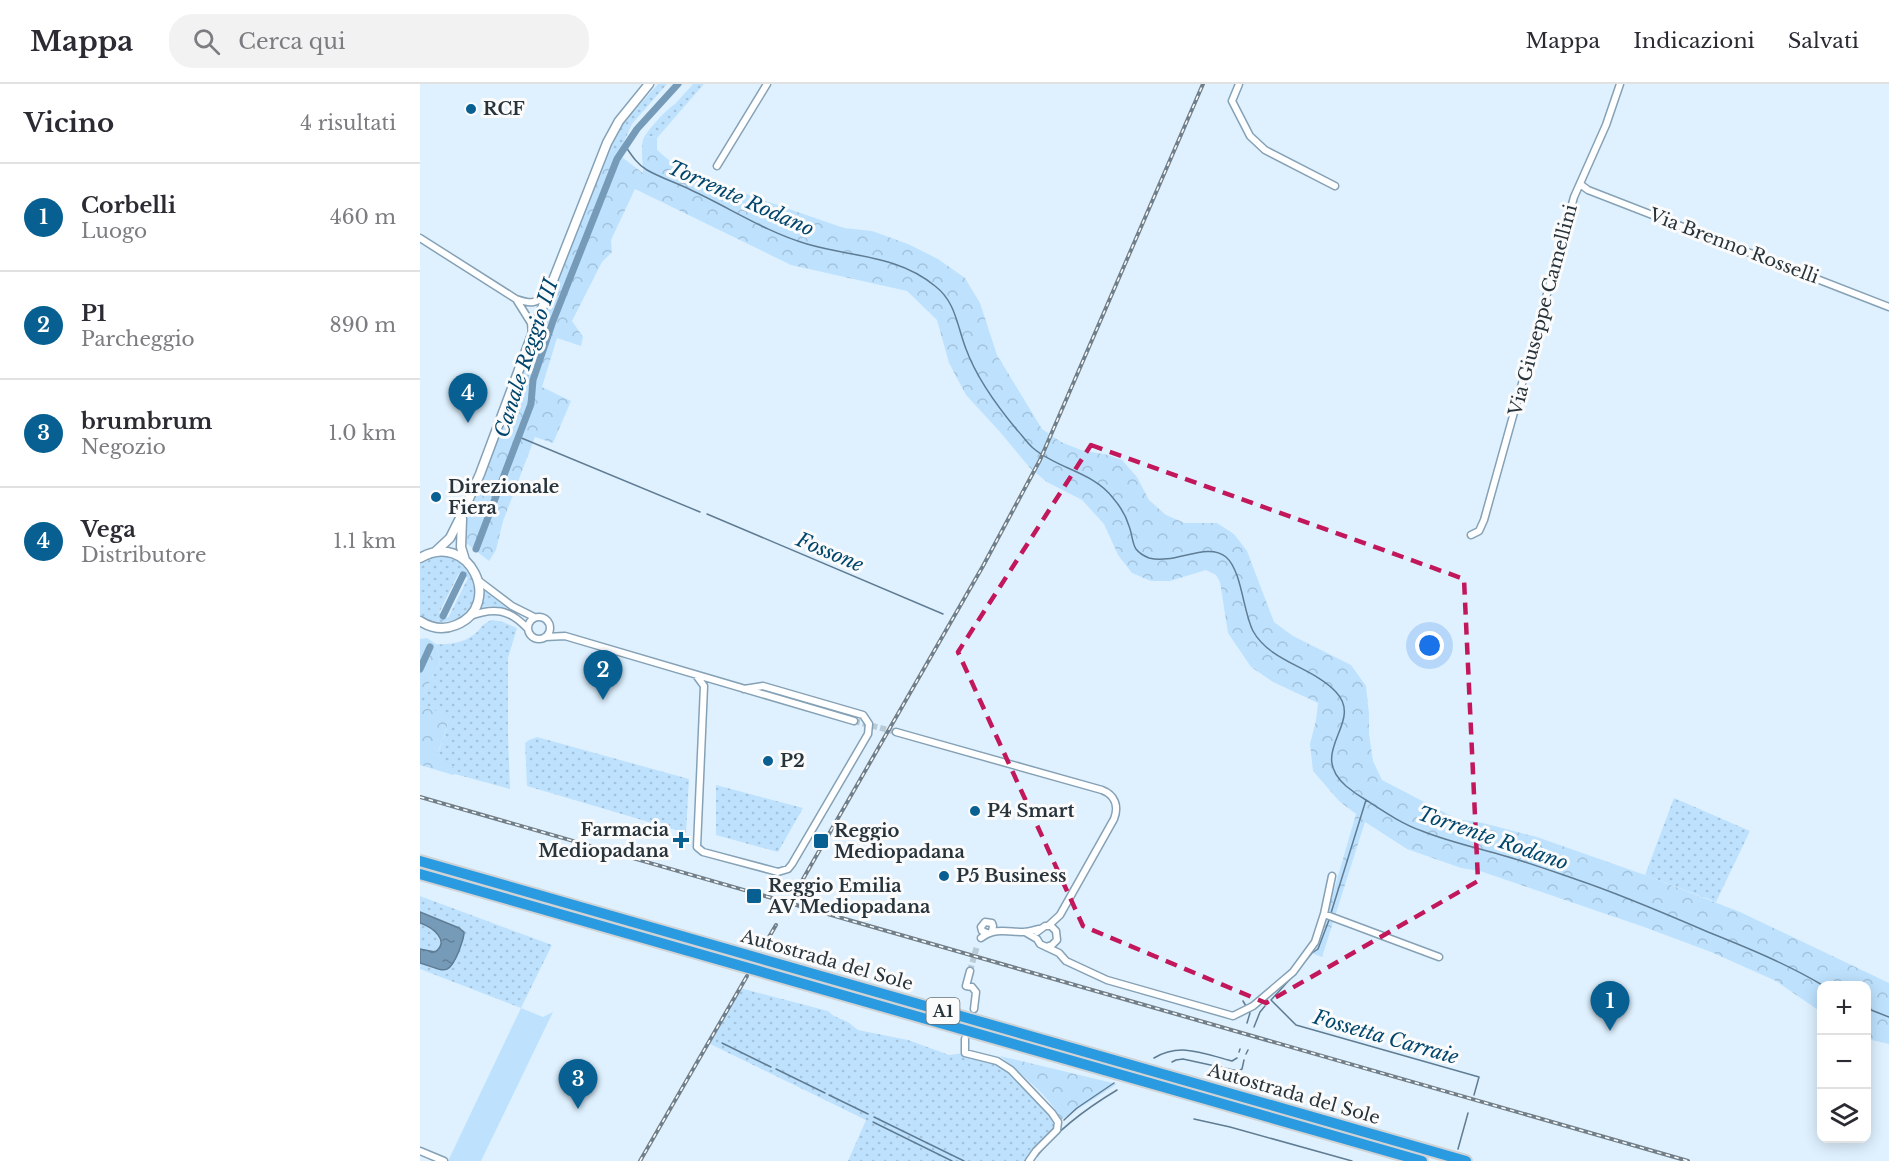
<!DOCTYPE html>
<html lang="it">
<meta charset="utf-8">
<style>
body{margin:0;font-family:"Libre Baskerville",serif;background:#f2f2f3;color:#2b2b33}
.controls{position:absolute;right:18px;bottom:18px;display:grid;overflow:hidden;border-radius:12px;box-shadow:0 3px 15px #0003}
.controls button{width:54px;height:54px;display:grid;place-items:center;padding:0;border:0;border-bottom:2px solid #e1e1e2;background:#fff;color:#2b2b33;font:30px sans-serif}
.you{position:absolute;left:1010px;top:562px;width:21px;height:21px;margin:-15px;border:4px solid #fff;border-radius:50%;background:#1a73e8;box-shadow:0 0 0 9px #1a73e833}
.badge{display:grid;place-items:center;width:39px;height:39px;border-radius:50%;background:#076091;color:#fff;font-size:20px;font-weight:700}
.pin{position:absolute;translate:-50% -50px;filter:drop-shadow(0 2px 3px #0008)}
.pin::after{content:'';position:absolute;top:32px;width:21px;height:18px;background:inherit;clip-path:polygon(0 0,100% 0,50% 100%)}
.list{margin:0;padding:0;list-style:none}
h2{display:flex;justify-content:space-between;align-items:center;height:78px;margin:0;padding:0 24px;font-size:26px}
h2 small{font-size:20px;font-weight:400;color:#7c7c81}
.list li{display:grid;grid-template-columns:39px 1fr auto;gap:18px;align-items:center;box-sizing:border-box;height:108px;padding:0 24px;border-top:2px solid #e1e1e2}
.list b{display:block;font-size:22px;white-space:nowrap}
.list p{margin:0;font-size:20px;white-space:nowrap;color:#7c7c81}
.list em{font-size:20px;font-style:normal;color:#7c7c81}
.icon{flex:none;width:33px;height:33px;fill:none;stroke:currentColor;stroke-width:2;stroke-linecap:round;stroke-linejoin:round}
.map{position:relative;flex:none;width:1469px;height:1077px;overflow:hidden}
header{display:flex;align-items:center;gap:36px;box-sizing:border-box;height:84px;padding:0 30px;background:#fff;border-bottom:2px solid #e1e1e2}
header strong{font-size:28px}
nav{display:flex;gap:33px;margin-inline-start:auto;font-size:21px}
.search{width:420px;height:54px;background:#f2f2f3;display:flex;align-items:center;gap:15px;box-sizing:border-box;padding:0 21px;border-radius:24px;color:#7c7c81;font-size:22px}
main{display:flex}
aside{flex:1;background:#fff}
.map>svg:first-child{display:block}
</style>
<header>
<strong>Mappa</strong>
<div class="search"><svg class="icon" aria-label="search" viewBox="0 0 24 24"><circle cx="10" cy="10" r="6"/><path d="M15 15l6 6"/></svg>Cerca qui</div>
<nav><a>Mappa</a><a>Indicazioni</a><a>Salvati</a></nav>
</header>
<main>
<aside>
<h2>Vicino<small>4 risultati</small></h2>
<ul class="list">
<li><span class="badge">1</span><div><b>Corbelli</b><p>Luogo</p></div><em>460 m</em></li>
<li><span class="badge">2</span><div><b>P1</b><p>Parcheggio</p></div><em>890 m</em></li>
<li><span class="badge">3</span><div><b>brumbrum</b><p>Negozio</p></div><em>1.0 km</em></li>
<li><span class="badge">4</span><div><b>Vega</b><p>Distributore</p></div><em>1.1 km</em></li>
</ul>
</aside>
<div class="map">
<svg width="1469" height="1077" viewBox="0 0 1469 1077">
<defs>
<pattern id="grass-dots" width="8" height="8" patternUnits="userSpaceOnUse" patternTransform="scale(1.5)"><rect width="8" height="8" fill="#bee2fe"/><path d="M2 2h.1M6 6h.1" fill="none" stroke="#a3c2db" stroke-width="1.8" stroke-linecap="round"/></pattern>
<pattern id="forest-crowns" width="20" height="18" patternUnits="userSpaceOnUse" patternTransform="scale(1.5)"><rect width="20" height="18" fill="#bee2fe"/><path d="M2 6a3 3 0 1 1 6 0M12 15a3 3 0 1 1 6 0" fill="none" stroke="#a3c2db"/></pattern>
<pattern id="water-ripples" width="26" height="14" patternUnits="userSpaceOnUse" patternTransform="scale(1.5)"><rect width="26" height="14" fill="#769bb8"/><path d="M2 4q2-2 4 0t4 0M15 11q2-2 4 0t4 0" fill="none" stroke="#617f97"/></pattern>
</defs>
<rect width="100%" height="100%" fill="#dff1ff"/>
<path fill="url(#grass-dots)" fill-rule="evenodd" d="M 238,0 L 247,0 L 212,40 L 198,71 L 189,67 L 203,39 Z
M 273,0 L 284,0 L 237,54 L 232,52 L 224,53 C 233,40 244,28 256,19 Z
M 18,472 C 22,472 28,472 32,473 C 37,475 40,478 44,481 C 75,511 37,555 0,531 L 0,480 ZM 39,489 L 48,494 L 28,534 L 19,529 Z
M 65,506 L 88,524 L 69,522 L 60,524 Z
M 72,536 L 83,538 L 97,544 L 88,574 L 88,651 L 90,705 L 35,690 L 34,685 L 17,672 L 29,637 L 0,622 L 0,617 L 20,578 L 16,560 C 30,561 47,558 57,548 C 62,542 64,539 72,536 Z
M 117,653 L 269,695 L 266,749 L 107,702 L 105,659 L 109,656 Z
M 296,701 L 383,724 L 358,768 L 296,751 Z
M 1254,714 L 1330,747 L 1296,818 L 1225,791 Z
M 0,812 L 132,861 L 101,924 L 0,885 Z
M 320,904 L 408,927 L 414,932 L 428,938 L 438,946 L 488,956 L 529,971 L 545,969 L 571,974 L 591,986 L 639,1041 L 609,1077 L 428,1077 L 446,1036 L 288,959 Z"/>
<path fill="url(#forest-crowns)" d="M 232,52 L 237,54 L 237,66 L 250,77 L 334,113 L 424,144 L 452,147 L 488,160 L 518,175 L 545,194 L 560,219 L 577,271 L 622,345 L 641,358 L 661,366 L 688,371 L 702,376 L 717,393 L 729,416 L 746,431 L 765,439 L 797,439 L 814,450 L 827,467 L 854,538 L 873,552 L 931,581 L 946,602 L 949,630 L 949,650 L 953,677 L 962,696 L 1037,735 L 1063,739 L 1117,753 L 1225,791 L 1320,828 L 1469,899 L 1469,960 L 1447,955 L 1446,902 L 1402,902 L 1401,928 L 1356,897 L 1291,868 L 1224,843 L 1060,787 L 1041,784 L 987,765 L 945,738 L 902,873 L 894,870 L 891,866 L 907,830 L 936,730 L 919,717 L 893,687 L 890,660 L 896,636 L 898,619 L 853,598 L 831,583 L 808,549 L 800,498 L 796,491 L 786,486 L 750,497 L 731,497 L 712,489 L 698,471 L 684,440 L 662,416 L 627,398 L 610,384 L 580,348 L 546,311 L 529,279 L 517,236 L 487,207 L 371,181 L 215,105 L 191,156 L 192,168 L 182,178 L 152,237 L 163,253 L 161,262 L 137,254 L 122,303 L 151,317 L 133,359 L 115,353 L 83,437 L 76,466 L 69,477 L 46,459 L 46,442 L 48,428 L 187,71 L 189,67 L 195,68 L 223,89 C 223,78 220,63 224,53 Z
M 7,554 L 16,560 L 20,578 L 0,617 L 0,555 Z
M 0,622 L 28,630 L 29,637 L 17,671 L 35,685 L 35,690 L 33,691 L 0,681 Z
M 580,972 L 697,1000 L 641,1036 C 632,1014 598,988 580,972 Z"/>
<path fill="#bee2fe" d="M 101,924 L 123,933 L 133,928 L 61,1077 L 28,1077 Z"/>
<path fill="url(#water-ripples)" stroke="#5f7c93" stroke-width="1.5" d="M 0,828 L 39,844 L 44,848 C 44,855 41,860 39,867 C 28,894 24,886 0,879 L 0,865 L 15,868 C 31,857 12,843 0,839 Z"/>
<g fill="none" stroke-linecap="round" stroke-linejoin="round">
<path stroke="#5f7c93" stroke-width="1.5" d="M 206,63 C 212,72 218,81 227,86 C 241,94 257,99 271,106 C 310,124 346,148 387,160 C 431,173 478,171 515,202 C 536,218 537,242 546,265 C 557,295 577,322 597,346 C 602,351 607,359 613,364 C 637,385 674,388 693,414 C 700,422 706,432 709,442 C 712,449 712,459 716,465 C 719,469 724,472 729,474 C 755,481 787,457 806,473 C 822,487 823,528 833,547 C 850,578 893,583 916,608 C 945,639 886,667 926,702 C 932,707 939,712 946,716 C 963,727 982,740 1002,747 C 1027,757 1053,763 1078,770 C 1104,777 1129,786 1155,795 C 1200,810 1244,829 1288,848 C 1328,864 1367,880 1404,902
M 99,353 L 280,428
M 287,430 L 523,530
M 911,829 L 946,716
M 881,882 L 892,869 L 898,865 L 909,836
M 872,893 L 851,916 L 876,941 L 1059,993 L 1054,1011
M 823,917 L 826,922
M 1446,924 L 1469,933
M 827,939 L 830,929 L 829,927
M 834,943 L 840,928 L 845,922
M 302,959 L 351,983
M 819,968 L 820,965
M 826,970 L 828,966
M 734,974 C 761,958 784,970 812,977 L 817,974
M 752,978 L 756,976 L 763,975 L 818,987 L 822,985 L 824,976
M 356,985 L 405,1009
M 409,1011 L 448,1030
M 454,1033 L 544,1077
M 774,1035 L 810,1043 L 932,1077
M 644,1036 L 657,1024 L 694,999
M 453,1038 L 532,1077
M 621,1058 L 630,1049
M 1038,1065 L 1048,1029
M 617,1072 C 639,1044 667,1024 697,1006
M 605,1077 L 612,1068"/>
<path stroke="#769bb8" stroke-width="7" d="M 56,465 L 111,320 L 113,296 L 133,237 L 197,75 L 217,45 L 258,0
M 23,532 L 43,491
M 0,585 L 10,563"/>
<path stroke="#bacbd8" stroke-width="6" stroke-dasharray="6 3" stroke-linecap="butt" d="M 434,637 L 476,648
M 550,887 L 557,862"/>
<defs>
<path id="street" d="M 819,0 L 812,17 L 830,52 L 845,66 L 915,102
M 297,82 L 347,0
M 1160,100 L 1168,106 L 1469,223
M 0,154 L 96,215 L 111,239 L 112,250
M 96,215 C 111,220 114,220 127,211
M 1051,451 L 1059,447 L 1064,436 L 1154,113 L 1186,41 L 1200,0
M 59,497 L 92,522 L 114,533
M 50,532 C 74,523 89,525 107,544
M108 544a11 11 0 1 1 22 0a11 11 0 1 1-22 0Z
M 125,553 L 145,552 L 434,637
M 276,591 L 284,602 L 277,763 L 283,768 L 358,788 L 368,785 L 372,780 L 448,650 L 449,640 L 443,631 L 343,602 L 324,605
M 476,648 L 682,706 C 695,711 699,722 694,735 L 640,831 L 628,842
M 904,830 L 1019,873
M 605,848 L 617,855 L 620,860 L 639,869 L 646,877 L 687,896 L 813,932 L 833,922 L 873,888 L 895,858 L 904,830 L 912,792
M 617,848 L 625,842 L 631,842 L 636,847 L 637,856 L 632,861 L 626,863
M 567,849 L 562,847 L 561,843 L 565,838 L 572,839 L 573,842 L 572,847
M 561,854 C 575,843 588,848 604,848 C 609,848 614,846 619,845
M 550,887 L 546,902 L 552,903 L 556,908 L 554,925
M 545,955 L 545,969 L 577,977 L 591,986 L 632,1029 L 638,1038 L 637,1046 L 616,1067 L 609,1077
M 0,1067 L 24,1077"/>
<path id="secondary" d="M 42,435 L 41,463 L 45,476
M 15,468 L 30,454 L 43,428 L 60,390 L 119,232 L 187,59 L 199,37 L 229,0
M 0,474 C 49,445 85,521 36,541 C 24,546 11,544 0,537"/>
<path id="highway" d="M 0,777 L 1046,1077
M 0,790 L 1002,1077"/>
</defs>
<use href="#street" stroke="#85a1b6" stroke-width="9"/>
<use href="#secondary" stroke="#85a1b6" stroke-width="11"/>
<use href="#highway" stroke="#d0d2d4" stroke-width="14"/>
<use href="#street" stroke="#fff" stroke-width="6"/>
<use href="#secondary" stroke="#fff" stroke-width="8"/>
<use href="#highway" stroke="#2b9be1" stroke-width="10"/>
<defs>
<path id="rail" d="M 0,713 L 1268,1077
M 379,802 L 563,482 L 620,376 L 783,0
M 342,865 L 356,841
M 220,1077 L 327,892"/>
</defs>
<use href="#rail" stroke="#707f89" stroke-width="4"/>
<use href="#rail" stroke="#fbfbfb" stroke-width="1.5" stroke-dasharray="4.5" stroke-linecap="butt"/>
</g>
<path fill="none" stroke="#c2185b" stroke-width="4.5" stroke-dasharray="12 8" stroke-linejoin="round" d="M 671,361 L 1044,495 L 1058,797 L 846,919 L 663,842 L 538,568 Z"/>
<g fill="#076091" stroke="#fbfbfb" stroke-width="2">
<circle cx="51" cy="25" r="6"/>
<circle cx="16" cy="413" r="6"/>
<circle cx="348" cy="677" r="6"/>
<circle cx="555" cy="727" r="6"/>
<path d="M258 747h6v6h6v6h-6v6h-6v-6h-6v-6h6z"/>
<rect x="393" y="749" width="16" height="16" rx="3"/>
<circle cx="524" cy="792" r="6"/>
<rect x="326" y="804" width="16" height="16" rx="3"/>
</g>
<g text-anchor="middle" stroke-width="6" stroke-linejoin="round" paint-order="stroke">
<rect fill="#fbfbfb" stroke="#677075" stroke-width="1.5" x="506.5" y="914" width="33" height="26" rx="4.5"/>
<g font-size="16" font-weight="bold" fill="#28343c">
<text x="523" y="933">A1</text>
</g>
<g font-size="18" font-weight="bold" fill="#28343c" stroke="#fbfbfb" text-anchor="start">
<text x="63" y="31">RCF</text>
<text x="28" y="409">Direzionale<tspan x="28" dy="21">Fiera</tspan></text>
<text x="360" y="683">P2</text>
<text x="567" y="733">P4 Smart</text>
<text x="249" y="752" text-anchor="end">Farmacia<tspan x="249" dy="21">Mediopadana</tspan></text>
<text x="414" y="753">Reggio<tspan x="414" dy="21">Mediopadana</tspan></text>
<text x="536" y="798">P5 Business</text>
<text x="348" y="808">Reggio Emilia<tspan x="348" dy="21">AV Mediopadana</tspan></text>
</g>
<g font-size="18" fill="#28343c" stroke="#fbfbfb">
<text transform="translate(1314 162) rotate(21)" y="6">Via Brenno Rosselli</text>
<text transform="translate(1123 226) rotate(-75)" y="6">Via Giuseppe Camellini</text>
<text transform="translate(407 876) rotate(16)" y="6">Autostrada del Sole</text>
<text transform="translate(874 1010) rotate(16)" y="6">Autostrada del Sole</text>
</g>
<g font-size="20" font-style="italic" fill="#00466d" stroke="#fbfbfb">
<text transform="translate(321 114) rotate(24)" y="7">Torrente Rodano</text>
<text transform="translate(106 274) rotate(-72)" y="7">Canale Reggio III</text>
<text transform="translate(410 468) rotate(23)" y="7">Fossone</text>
<text transform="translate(1073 754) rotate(19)" y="7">Torrente Rodano</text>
<text transform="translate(966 953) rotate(16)" y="7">Fossetta Carraie</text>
</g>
</g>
</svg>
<div class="controls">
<button>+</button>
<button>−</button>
<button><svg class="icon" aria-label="layers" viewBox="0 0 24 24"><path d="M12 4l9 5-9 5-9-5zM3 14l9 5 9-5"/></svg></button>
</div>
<div class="you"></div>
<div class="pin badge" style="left:1190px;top:947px">1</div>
<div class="pin badge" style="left:183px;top:616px">2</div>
<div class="pin badge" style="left:158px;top:1025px">3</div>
<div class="pin badge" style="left:48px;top:339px">4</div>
</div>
</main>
